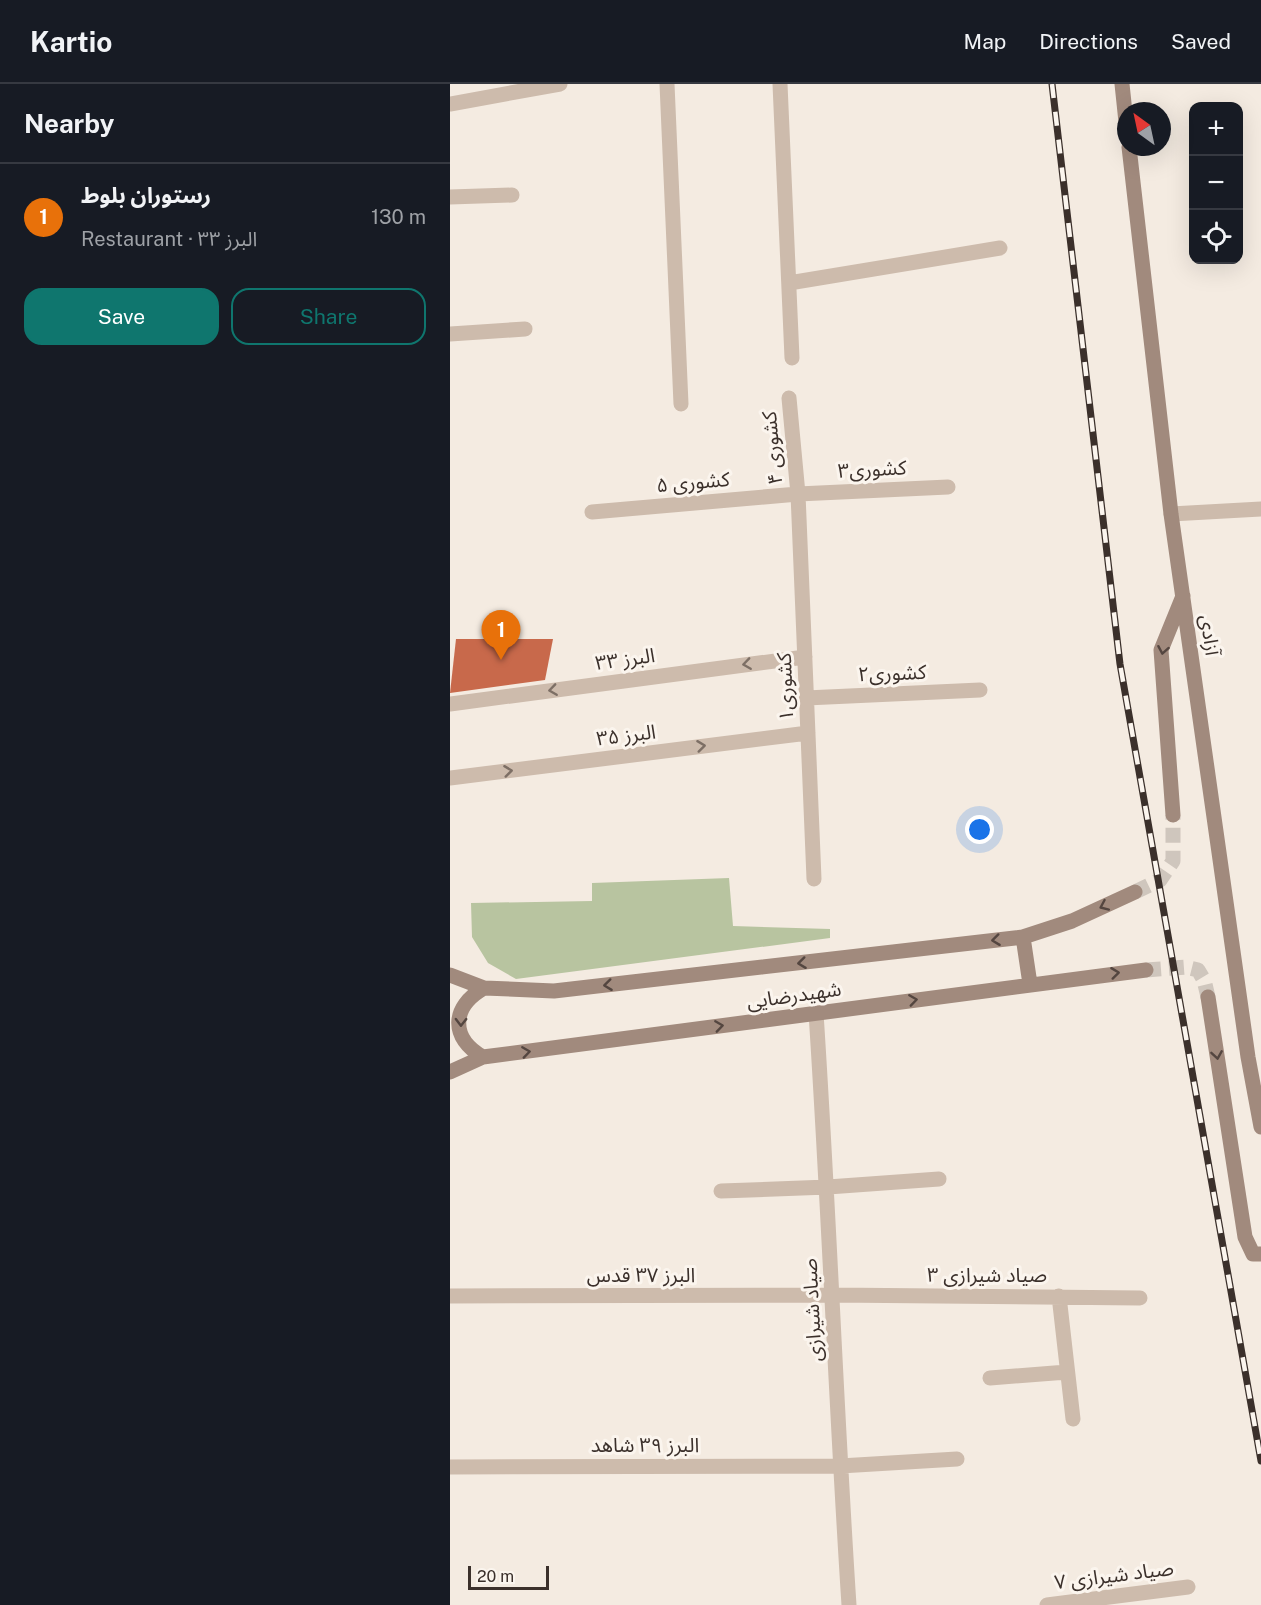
<!DOCTYPE html>
<meta charset="utf-8">
<style>
body{margin:0;font-family:"Public Sans","Noto Sans Arabic",sans-serif;background:#242831;color:#f1f3f6}
.controls{position:absolute;right:18px;top:18px;display:grid;overflow:hidden;border-radius:12px;box-shadow:0 6px 24px #0002}
.controls button{width:54px;height:54px;display:grid;place-items:center;padding:0;border:0;border-bottom:2px solid #363941;background:#171b24;color:#f1f3f6;font:30px sans-serif}
.compass{position:absolute;left:667px;top:18px;width:54px;height:54px;border-radius:50%;background:#171b24;box-shadow:0 6px 24px #0002;rotate:327deg}
.scale{position:absolute;left:18px;bottom:15px;width:81px;box-sizing:border-box;padding-left:6px;border:3px solid #3b302b;border-top:0;font-size:16px;line-height:21px;white-space:nowrap;color:#3b302b;-webkit-text-stroke:4px #fbf5ee;paint-order:stroke}
.you{position:absolute;left:530px;top:746px;width:21px;height:21px;margin:-15px;border:4px solid #fff;border-radius:50%;background:#1a73e8;box-shadow:0 0 0 9px #1a73e833}
.badge{display:grid;place-items:center;width:39px;height:39px;border-radius:50%;background:#0f766e;color:#fff;font-size:20px;font-weight:700}
.pin{position:absolute;translate:-50% -50px;filter:drop-shadow(0 2px 3px #0008)}
.pin::after{content:'';position:absolute;top:32px;width:21px;height:18px;background:inherit;clip-path:polygon(0 0,100% 0,50% 100%)}
.list{margin:0;padding:0;list-style:none}
h2{display:flex;justify-content:space-between;align-items:center;height:78px;margin:0;padding:0 24px;font-size:26px}
h2 small{font-size:20px;font-weight:400;color:#9ea1a6}
.list li{display:grid;grid-template-columns:39px 1fr auto;gap:18px;align-items:center;box-sizing:border-box;height:108px;padding:0 24px;border-top:2px solid #363941}
.list b{display:block;font-size:22px;white-space:nowrap}
.list p{margin:0;font-size:20px;white-space:nowrap;color:#9ea1a6}
.list em{font-size:20px;font-style:normal;color:#9ea1a6}
.actions{display:flex;gap:12px;padding:18px 24px}
.actions a{flex:1;padding:14px 0;border:2px solid #0f766e;border-radius:18px;text-align:center;font-size:21px;color:#0f766e}
.actions .main{background:#0f766e;color:#fff}
.icon{flex:none;width:33px;height:33px;fill:none;stroke:currentColor;stroke-width:2;stroke-linecap:round;stroke-linejoin:round}
.map{position:relative;flex:none;width:811px;height:1521px;overflow:hidden}
header{display:flex;align-items:center;gap:36px;box-sizing:border-box;height:84px;padding:0 30px;background:#171b24;border-bottom:2px solid #363941}
header strong{font-size:28px}
nav{display:flex;gap:33px;margin-inline-start:auto;font-size:21px}
main{display:flex}
aside{flex:1;background:#171b24}
.map>svg:first-child{display:block}
</style>
<header>
<strong>Kartio</strong>
<nav><a>Map</a><a>Directions</a><a>Saved</a></nav>
</header>
<main>
<aside>
<h2>Nearby<small></small></h2>
<ul class="list">
<li><span class="badge" style="background:#e8710a">1</span><div><b>رستوران بلوط</b><p>Restaurant · البرز ۳۳</p></div><em>130 m</em></li>
</ul>
<div class="actions"><a class="main">Save</a><a>Share</a></div>
</aside>
<div class="map">
<svg width="811" height="1521" viewBox="0 0 811 1521">
<rect width="100%" height="100%" fill="#f4ebe1"/>
<path fill="#b8c4a0" d="M 279,794 L 283,842 L 380,845 L 380,854 L 66,895 L 38,879 L 22,853 L 21,819 L 142,817 L 142,799 Z"/>
<path fill="#c8694b" d="M 6,555 L 103,555 L 95,596 L 0,609 Z"/>
<g fill="none" stroke-linecap="round" stroke-linejoin="round">
<path stroke="#cfc6bd" stroke-width="15" stroke-dasharray="15 8" stroke-linecap="butt" d="M 685,808 L 710,796 L 723,777 L 723,731
M 696,886 L 736,883 L 748,886 L 754,896 L 758,913"/>
<path stroke="#cdbbac" stroke-width="15" d="M 217,0 L 231,320
M 330,0 L 342,274
M 0,20 L 110,0
M 0,113 L 62,111
M 339,199 L 550,164
M 0,250 L 75,245
M 339,314 L 348,410 L 364,795
M 142,428 L 348,410 L 498,403
M 721,430 L 811,425
M 356,614 L 530,606
M 0,620 L 355,573
M 0,694 L 358,649
M 366,929 C 379,1126 386,1324 399,1521
M 271,1107 L 378,1103 L 489,1095
M 0,1212 L 383,1211 L 690,1214
M 609,1212 L 623,1335
M 540,1294 L 617,1288
M 0,1383 L 390,1382 L 507,1375
M 597,1521 L 738,1503"/>
<path stroke="#a18a7d" stroke-width="15" d="M 672,0 L 676,38
M 679,63 L 721,430 L 798,973 L 811,1043
M 723,731 L 711,566 L 733,512
M 573,853 L 580,900
M 0,891 L 34,904 L 104,907 L 573,853 L 622,837 L 685,808
M 758,913 L 795,1153 L 803,1170 L 811,1170
M 33,973 C 0,954 1,923 34,904
M 0,988 L 33,973 L 696,886"/>
<defs>
<path id="rail" d="M 602,0 L 670,580 L 811,1377"/>
</defs>
<use href="#rail" stroke="#3b302b" stroke-width="7"/>
<use href="#rail" stroke="#fbf5ee" stroke-width="4.5" stroke-dasharray="14" stroke-linecap="butt"/>
</g>
<defs><path id="oneway-chevron" d="M-2-3.5L2.5 0L-2 3.5" fill="none" stroke-width="1.6" stroke-linecap="round" stroke-linejoin="round" transform="scale(1.5)"/></defs>
<g stroke="#544640">
<use href="#oneway-chevron" transform="translate(713 566) rotate(100)"/>
<use href="#oneway-chevron" transform="translate(654 822) rotate(156)"/>
<use href="#oneway-chevron" transform="translate(546 856) rotate(173)"/>
<use href="#oneway-chevron" transform="translate(352 879) rotate(173)"/>
<use href="#oneway-chevron" transform="translate(665 889) rotate(-7)"/>
<use href="#oneway-chevron" transform="translate(158 901) rotate(173)"/>
<use href="#oneway-chevron" transform="translate(463 916) rotate(-8)"/>
<use href="#oneway-chevron" transform="translate(11 938) rotate(91)"/>
<use href="#oneway-chevron" transform="translate(269 942) rotate(-8)"/>
<use href="#oneway-chevron" transform="translate(76 968) rotate(-8)"/>
<use href="#oneway-chevron" transform="translate(767 971) rotate(81)"/>
</g>
<g stroke="#7d6f65">
<use href="#oneway-chevron" transform="translate(297 580) rotate(172)"/>
<use href="#oneway-chevron" transform="translate(103 606) rotate(172)"/>
<use href="#oneway-chevron" transform="translate(251 662) rotate(-7)"/>
<use href="#oneway-chevron" transform="translate(58 687) rotate(-7)"/>
</g>
<g text-anchor="middle" stroke-width="6" stroke-linejoin="round" paint-order="stroke">
<g font-size="20" fill="#3b302b" stroke="#fbf5ee">
<text transform="translate(322 364) rotate(-95)" y="7">کشوری ۴</text>
<text transform="translate(422 385) rotate(-3)" y="7">کشوری۳</text>
<text transform="translate(243 398) rotate(-5)" y="7">کشوری ۵</text>
<text transform="translate(760 551) rotate(82)" y="7">آزادی</text>
<text transform="translate(175 575) rotate(-8)" y="7">البرز ۳۳</text>
<text transform="translate(442 589) rotate(-2)" y="7">کشوری۲</text>
<text transform="translate(335 603) rotate(-92)" y="7">کشوری۱</text>
<text transform="translate(176 651) rotate(-7)" y="7">البرز ۳۵</text>
<text transform="translate(344 911) rotate(-8)" y="7">شهیدرضایی</text>
<text x="191" y="1198">البرز ۳۷ قدس</text>
<text x="537" y="1198">صیاد شیرازی ۳</text>
<text transform="translate(362 1226) rotate(-93)" y="7">صیاد شیرازی</text>
<text x="195" y="1368">البرز ۳۹ شاهد</text>
<text transform="translate(664 1491) rotate(-7)" y="7">صیاد شیرازی ۷</text>
</g>
</g>
</svg>
<div class="controls">
<button>+</button>
<button>−</button>
<button><svg class="icon" aria-label="locate" viewBox="0 0 24 24"><circle cx="12" cy="12" r="6"/><path d="M12 2v4M12 18v4M2 12h4M18 12h4"/></svg></button>
</div>
<svg class="compass" viewBox="-18 -18 36 36"><path d="M0-13l5 13h-10z" fill="#e53935"/><path d="M0 13l5-13h-10z" fill="#9ea1a6"/></svg>
<div class="scale">20 m</div>
<div class="you"></div>
<div class="pin badge" style="left:51px;top:576px;background:#e8710a">1</div>
</div>
</main>
